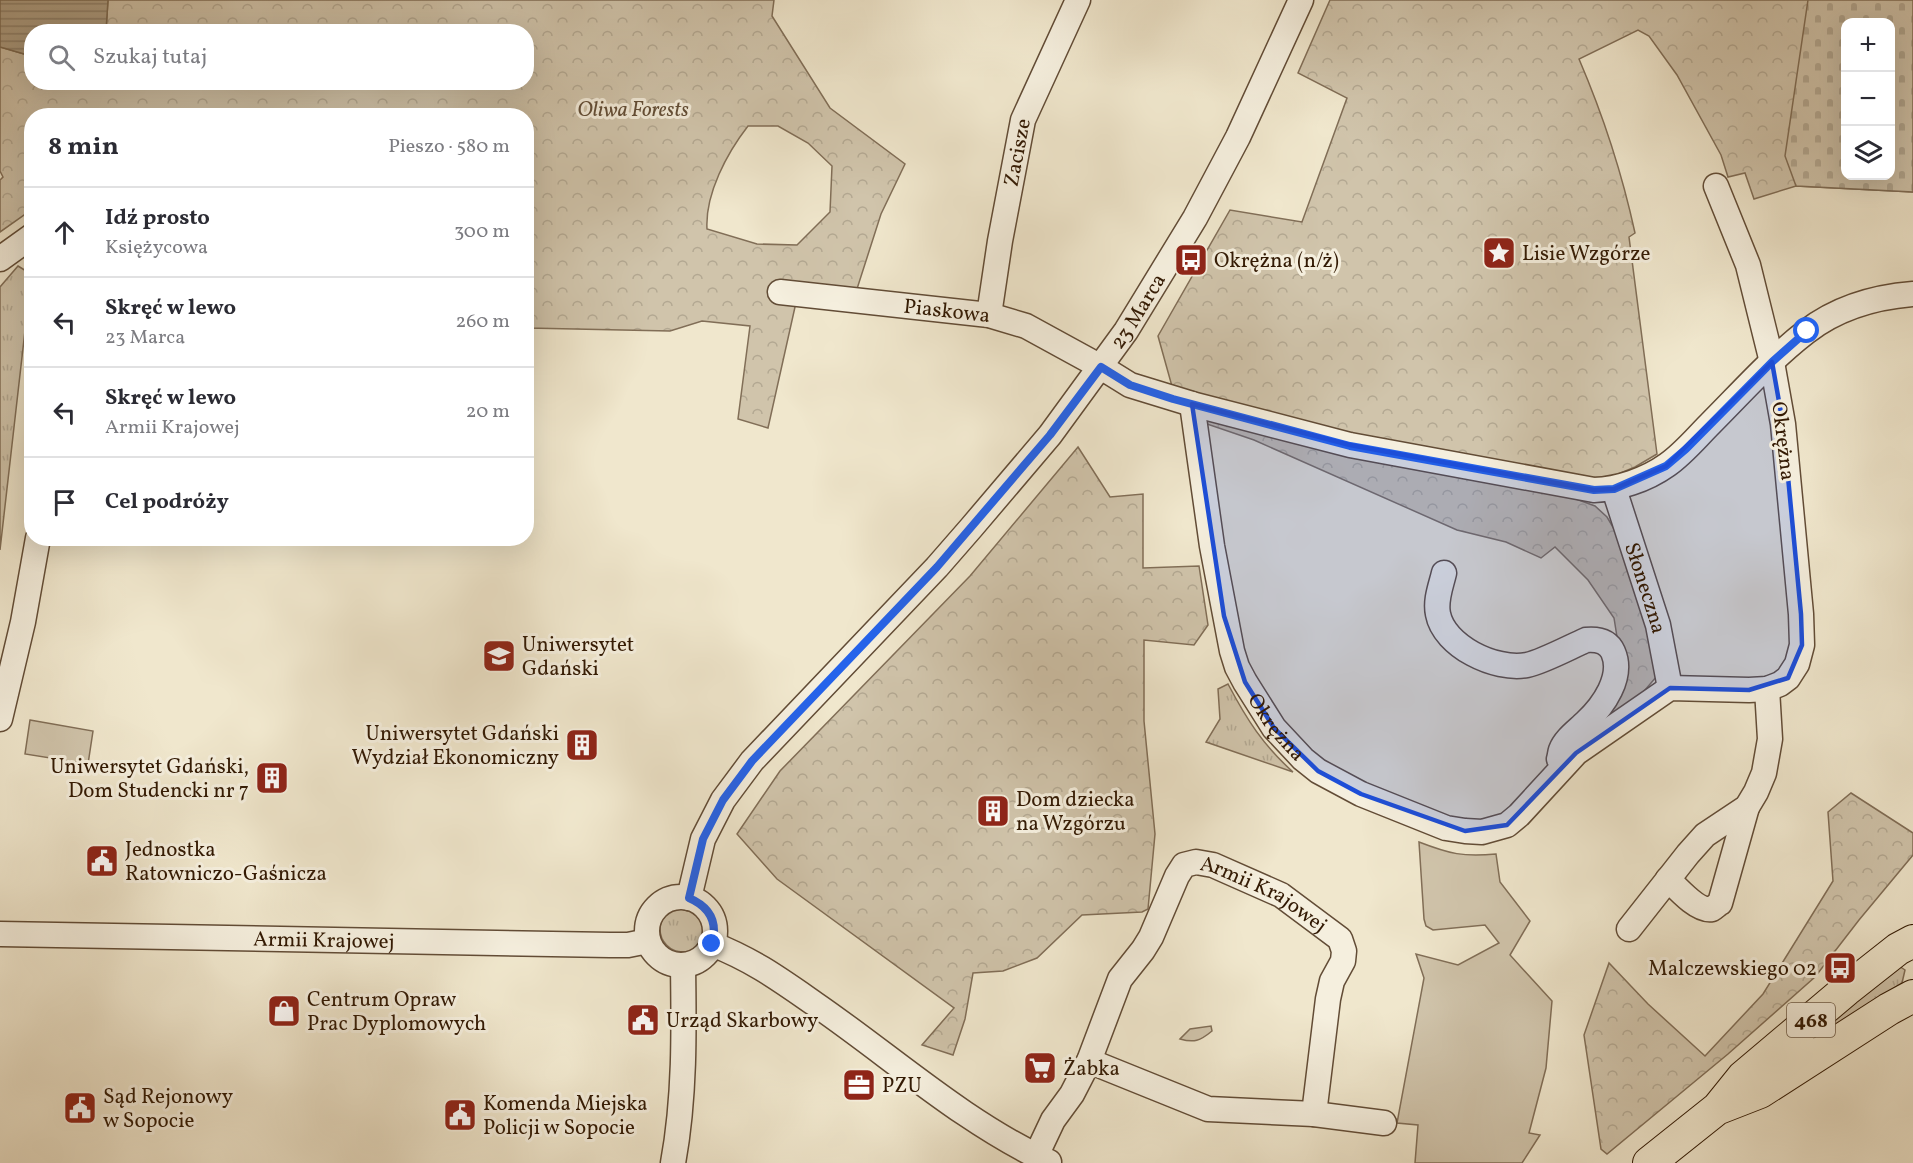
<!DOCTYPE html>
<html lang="pl">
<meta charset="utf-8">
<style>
body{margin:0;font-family:Vollkorn,serif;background:#f7f7f7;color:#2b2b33}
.controls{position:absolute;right:18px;top:18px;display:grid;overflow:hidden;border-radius:12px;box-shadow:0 6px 24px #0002}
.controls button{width:54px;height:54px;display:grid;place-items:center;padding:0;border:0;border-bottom:2px solid #e1e1e2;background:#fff;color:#2b2b33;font:30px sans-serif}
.stop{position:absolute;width:18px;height:18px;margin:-14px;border:4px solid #2563eb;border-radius:50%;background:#fff}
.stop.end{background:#2563eb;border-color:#fff;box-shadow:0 2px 6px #0008}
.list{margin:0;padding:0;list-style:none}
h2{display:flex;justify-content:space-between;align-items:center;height:78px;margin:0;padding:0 24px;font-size:26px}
h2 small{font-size:20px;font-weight:400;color:#7c7c81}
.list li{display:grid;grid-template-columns:39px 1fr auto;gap:18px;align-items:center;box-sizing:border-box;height:90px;padding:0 24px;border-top:2px solid #e1e1e2}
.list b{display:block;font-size:22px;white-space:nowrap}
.list p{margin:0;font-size:20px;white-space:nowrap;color:#7c7c81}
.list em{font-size:20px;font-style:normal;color:#7c7c81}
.icon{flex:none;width:33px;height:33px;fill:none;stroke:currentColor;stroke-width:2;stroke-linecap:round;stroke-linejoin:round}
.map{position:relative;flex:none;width:1913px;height:1163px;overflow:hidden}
.search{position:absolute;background:#fff;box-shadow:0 6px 24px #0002;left:24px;top:24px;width:510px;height:66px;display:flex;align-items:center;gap:15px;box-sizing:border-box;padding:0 21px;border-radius:24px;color:#7c7c81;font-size:22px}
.panel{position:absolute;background:#fff;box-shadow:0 6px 24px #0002;left:24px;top:108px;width:510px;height:438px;border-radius:24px}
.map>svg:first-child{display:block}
</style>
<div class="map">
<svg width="1913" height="1163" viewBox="0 0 1913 1163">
<defs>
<pattern id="grass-tufts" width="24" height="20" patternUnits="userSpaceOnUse" patternTransform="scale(1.5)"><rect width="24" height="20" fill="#d0c4ab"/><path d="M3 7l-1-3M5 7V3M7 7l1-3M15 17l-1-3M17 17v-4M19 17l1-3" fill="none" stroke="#b3a892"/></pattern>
<pattern id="forest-crowns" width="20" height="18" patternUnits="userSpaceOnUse" patternTransform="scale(1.5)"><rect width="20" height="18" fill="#d0c4ab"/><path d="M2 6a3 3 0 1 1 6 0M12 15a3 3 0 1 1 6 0" fill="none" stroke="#b3a892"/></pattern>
<pattern id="cemetery-stones" width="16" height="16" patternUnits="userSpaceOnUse" patternTransform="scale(1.5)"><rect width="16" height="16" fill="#d0c4ab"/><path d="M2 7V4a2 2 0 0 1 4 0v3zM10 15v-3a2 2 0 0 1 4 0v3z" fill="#b3a892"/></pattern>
<pattern id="water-rules" width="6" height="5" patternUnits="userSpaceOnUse" patternTransform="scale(1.5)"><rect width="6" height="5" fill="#afa188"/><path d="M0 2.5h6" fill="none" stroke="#8f826d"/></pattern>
</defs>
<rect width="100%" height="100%" fill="#f0e7cd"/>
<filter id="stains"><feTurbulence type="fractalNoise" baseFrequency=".00333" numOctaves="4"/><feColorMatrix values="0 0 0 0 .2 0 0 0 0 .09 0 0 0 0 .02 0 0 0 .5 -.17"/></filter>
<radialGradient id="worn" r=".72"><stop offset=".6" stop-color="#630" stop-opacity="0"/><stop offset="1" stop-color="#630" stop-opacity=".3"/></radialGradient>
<path fill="url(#grass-tufts)" stroke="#816e57" stroke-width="1.5" d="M 18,266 L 31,274 L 31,278 L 0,550 L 0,287 Z
M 1228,684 C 1247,720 1263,745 1293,772 L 1206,742 L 1220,719 L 1218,689 Z
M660 929a23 23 0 1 1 46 0a23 23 0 1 1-46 0Z
M 1896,964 L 1905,970 L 1902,983 L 1801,1048 Z"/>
<path fill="url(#forest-crowns)" stroke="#816e57" stroke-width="1.5" fill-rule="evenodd" d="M 108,0 L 774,0 L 772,16 L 830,108 L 905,164 L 881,214 L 856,292 L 799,289 L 768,428 L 738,419 L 750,326 L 702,321 L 670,331 L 527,328 L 526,116 L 32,116 L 31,210 L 0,232 L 0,180 L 3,177 L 0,171 L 0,47 L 31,56 L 32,82 L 526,82 L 526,32 L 106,31 ZM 748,126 L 778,126 L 808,143 L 832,166 L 830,212 L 797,245 L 757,244 L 707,229 C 705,194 727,153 748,126 Z
M 1330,0 L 1913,0 L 1913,192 L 1796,186 L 1754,199 L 1745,173 L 1728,177 L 1721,155 L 1677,75 L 1649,36 L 1638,30 L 1579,59 C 1603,115 1622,173 1635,233 L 1629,237 L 1657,454 L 1635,467 L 1611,477 L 1583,478 L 1415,451 L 1173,390 L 1158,336 L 1230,210 L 1302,222 L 1347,98 L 1298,73 ZM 1846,22 L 1890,22 L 1890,176 L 1846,176 Z
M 1207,418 L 1546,488 L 1595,506 L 1607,517 L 1633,561 L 1657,676 L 1633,704 L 1592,725 L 1624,681 L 1614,618 L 1588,580 L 1555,547 L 1541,558 L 1506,542 L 1457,530 L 1254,440 L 1207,424 Z
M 1078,447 L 1110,497 L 1143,494 L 1143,568 L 1199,566 L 1208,625 L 1194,645 L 1144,640 L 1144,721 L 1155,834 L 1148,909 L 1142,912 L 1082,915 L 1037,958 L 1003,971 L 973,973 L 965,1019 L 953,1055 L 922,1045 L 954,1008 L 777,879 L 737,834 L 780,771 L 970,576 Z
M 1851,793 L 1913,833 L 1913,855 L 1859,920 L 1815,977 L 1728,1054 L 1607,1154 L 1601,1149 L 1584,1035 L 1609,963 L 1648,1004 L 1705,1056 L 1763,994 L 1833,881 L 1828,812 Z"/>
<path fill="url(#cemetery-stones)" stroke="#816e57" stroke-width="1.5" fill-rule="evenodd" d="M 1808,0 L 1913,0 L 1913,192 L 1796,186 L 1785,156 ZM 1846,22 L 1890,22 L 1890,176 L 1846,176 Z"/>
<path fill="#d0c4ab" stroke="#816e57" stroke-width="1.5" d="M 30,720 L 93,731 L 88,764 L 25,754 Z
M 1419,842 C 1450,854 1463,857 1496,854 L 1500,882 L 1530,921 L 1510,955 L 1552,1001 L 1546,1068 L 1529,1133 L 1540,1135 L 1522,1163 L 1415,1163 L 1418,1125 L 1397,1123 L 1424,978 L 1416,954 L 1458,965 L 1499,943 L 1485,925 L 1433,930 L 1426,926 L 1424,919 Z
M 1211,1026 L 1212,1031 C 1200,1041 1194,1043 1180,1039 L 1190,1029 Z"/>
<path fill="url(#water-rules)" stroke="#7d6b53" stroke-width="1.5" d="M 0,0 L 108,0 L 106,31 L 32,32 L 31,56 L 0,47 Z"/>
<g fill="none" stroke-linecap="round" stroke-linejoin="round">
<defs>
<g id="minor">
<path d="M 0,259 L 32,236"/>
<path id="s1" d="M 780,292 L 989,315 L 1026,326 L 1101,367 L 1130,385 L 1192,404 L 1350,445 L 1594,490 C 1618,489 1646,480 1667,465 C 1683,454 1696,438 1710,424 C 1741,393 1771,359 1806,332 C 1837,308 1875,297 1913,294"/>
<path id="s2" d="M 989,315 L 1000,241 L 1023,120 L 1078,0"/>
<path id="s3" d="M 1192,404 L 1212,546 L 1232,651 L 1237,667 L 1245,682 L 1274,728 L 1303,759 L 1318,771 L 1361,794 L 1446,828 L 1465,831 L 1482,832 L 1507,825 L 1519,815 L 1576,753 L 1670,688 L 1749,690 L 1767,689 L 1780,684 L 1788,678 L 1797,664 L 1802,645 L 1801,614 L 1783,424 L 1772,362 L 1748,265 L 1716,186"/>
<path id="s4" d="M 1614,489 L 1658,625 L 1670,688"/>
<path d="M 1444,573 C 1441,586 1435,600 1438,614 C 1444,646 1495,671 1527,665 C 1542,662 1570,647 1586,640 C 1597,639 1608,641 1613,652 C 1624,677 1603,706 1586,722 C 1578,730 1565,739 1561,750 C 1560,753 1560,756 1559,759"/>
<path d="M 0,719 L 23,622 L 38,538"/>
<path d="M 1668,879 C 1677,888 1698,912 1712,909 C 1714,908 1718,904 1720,903 L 1747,807"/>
<circle cx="681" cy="931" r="34"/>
<path id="s5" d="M 689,898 L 703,839 L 723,800 L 752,761 L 937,567 L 971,528 L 1050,435 L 1126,331 L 1195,218 L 1238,137 L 1301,0"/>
<path d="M 1629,929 L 1688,854 L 1705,835 L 1747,807 L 1756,792 L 1764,773 L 1770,739 L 1767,689"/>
<path id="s6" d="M 0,934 L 610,945 L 628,945 L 648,941"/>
<path d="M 712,944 C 753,960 779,979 815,1004 C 892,1057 963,1122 1049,1162"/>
<path d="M 1089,1061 L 1208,1109 L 1314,1114 L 1384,1123"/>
<path id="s7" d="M 1036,1156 L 1053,1120 L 1072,1094 L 1089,1061 L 1120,979 L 1143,950 L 1151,937 L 1177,876 L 1184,865 L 1196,862 L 1213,865 L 1281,895 L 1340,939 L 1344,951 L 1343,961 L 1332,981 L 1328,999 L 1314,1114"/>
<path d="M 673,1163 C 685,1098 684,1031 683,965"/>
</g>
<path id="major" d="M 1719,1108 L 1760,1092 L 1889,1009 L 1913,996
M 1649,1163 L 1718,1108 L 1743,1077 L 1846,990 L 1898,949 L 1913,941"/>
</defs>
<use href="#minor" stroke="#624c36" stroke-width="27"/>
<use href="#major" stroke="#321903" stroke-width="34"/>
<use href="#minor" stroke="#f5efde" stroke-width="24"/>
<use href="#major" stroke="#f0e7cd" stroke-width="32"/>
</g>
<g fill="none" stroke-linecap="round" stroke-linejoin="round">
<path stroke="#2563eb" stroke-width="8" d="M 712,944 C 718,922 710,907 689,898 L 703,839 L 723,800 L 752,761 L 937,567 L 1050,435 L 1101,367 L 1130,385 L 1173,399 L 1350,446 L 1594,490 L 1614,489 L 1666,466 L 1686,449 L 1772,362 L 1807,331"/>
</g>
<path fill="#1d4ed8" fill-opacity="0.2" stroke="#1d4ed8" stroke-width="4.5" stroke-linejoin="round" d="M 1772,362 L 1783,424 L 1801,614 L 1802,645 L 1788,678 L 1749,690 L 1670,688 L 1576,753 L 1507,825 L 1465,831 L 1361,794 L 1318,771 L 1274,728 L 1245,682 L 1224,616 L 1192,404 L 1350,445 L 1594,490 L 1614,489 L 1666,466 Z"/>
<defs>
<symbol id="sight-square" viewBox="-11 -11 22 22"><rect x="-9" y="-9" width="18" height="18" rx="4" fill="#8f2418" stroke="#f5efde"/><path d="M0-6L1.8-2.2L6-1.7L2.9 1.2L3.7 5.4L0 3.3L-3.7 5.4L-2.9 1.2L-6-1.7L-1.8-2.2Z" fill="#fff"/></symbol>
<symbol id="bus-square" viewBox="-11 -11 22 22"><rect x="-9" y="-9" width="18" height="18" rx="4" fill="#8f2418" stroke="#f5efde"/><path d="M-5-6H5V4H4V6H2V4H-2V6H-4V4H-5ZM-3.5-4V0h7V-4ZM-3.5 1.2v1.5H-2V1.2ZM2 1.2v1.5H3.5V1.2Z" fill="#fff"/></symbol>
<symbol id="university-square" viewBox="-11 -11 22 22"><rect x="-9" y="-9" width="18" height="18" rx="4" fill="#8f2418" stroke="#f5efde"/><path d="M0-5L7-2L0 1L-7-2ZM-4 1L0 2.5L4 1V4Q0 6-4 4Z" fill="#fff"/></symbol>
<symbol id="building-square" viewBox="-11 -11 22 22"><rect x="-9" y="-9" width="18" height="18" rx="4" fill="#8f2418" stroke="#f5efde"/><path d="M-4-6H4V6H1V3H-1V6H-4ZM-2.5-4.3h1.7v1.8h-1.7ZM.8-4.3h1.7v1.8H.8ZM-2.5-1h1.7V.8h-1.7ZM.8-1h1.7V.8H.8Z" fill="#fff"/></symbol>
<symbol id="civic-square" viewBox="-11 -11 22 22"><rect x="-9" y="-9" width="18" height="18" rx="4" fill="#8f2418" stroke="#f5efde"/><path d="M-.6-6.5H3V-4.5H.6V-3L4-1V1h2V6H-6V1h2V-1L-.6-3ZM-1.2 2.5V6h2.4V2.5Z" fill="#fff"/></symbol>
<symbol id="shop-square" viewBox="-11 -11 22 22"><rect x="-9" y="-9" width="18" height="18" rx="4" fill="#8f2418" stroke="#f5efde"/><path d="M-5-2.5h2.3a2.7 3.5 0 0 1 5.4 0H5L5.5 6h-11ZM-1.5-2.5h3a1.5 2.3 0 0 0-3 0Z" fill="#fff"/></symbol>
<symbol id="supermarket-square" viewBox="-11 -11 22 22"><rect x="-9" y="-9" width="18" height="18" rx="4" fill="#8f2418" stroke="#f5efde"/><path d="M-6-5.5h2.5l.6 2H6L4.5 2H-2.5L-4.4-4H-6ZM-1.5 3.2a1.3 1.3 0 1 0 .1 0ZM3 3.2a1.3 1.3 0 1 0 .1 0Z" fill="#fff"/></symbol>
<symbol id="office-square" viewBox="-11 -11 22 22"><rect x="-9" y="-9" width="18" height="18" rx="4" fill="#8f2418" stroke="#f5efde"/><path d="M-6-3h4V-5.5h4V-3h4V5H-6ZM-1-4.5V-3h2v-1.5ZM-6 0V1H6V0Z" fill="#fff"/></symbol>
</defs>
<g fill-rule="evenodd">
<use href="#sight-square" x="1480" y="234" width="38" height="38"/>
<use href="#bus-square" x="1172" y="241" width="38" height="38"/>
<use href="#university-square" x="480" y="637" width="38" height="38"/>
<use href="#building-square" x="563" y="726" width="38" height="38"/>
<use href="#building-square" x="253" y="759" width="38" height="38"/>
<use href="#building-square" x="974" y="792" width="38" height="38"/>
<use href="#civic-square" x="83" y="842" width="38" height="38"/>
<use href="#bus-square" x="1821" y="949" width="38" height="38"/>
<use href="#shop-square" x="265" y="992" width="38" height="38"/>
<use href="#civic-square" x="624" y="1001" width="38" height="38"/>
<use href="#supermarket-square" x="1021" y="1049" width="38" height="38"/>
<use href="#office-square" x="840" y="1066" width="38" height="38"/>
<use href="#civic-square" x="61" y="1089" width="38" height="38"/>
<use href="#civic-square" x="441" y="1096" width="38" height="38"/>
</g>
<g text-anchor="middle" stroke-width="6" stroke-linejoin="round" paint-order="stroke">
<rect fill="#f5efde" stroke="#6c5945" stroke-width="1.5" x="1787" y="1003" width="48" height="34" rx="4.5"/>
<g font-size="20" font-weight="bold" fill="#321903">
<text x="1811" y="1027">468</text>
</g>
<g font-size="21" font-style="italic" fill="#614c35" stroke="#f5efde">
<text x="633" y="116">Oliwa Forests</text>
</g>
<g font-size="21" fill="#321903" stroke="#f5efde">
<text dy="7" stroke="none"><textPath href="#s2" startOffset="165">Zacisze</textPath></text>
<text dy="7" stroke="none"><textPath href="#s1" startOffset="168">Piaskowa</textPath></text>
<text dy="7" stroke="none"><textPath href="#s5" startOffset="747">23 Marca</textPath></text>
<text transform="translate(1784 441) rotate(83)" y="7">Okrężna</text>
<text dy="7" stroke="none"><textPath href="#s4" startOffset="104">Słoneczna</textPath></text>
<text dy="7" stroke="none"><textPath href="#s3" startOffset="339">Okrężna</textPath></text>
<text dy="7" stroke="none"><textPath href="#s7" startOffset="416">Armii Krajowej</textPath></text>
<text dy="7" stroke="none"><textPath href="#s6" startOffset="324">Armii Krajowej</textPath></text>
</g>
<g font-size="21" fill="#321903" stroke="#f5efde" text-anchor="start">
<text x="1522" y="260">Lisie Wzgórze</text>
<text x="1214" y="267">Okrężna (n/ż)</text>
<text x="522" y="651">Uniwersytet<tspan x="522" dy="24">Gdański</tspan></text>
<text x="559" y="740" text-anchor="end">Uniwersytet Gdański<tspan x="559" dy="24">Wydział Ekonomiczny</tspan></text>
<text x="249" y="773" text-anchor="end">Uniwersytet Gdański,<tspan x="249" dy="24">Dom Studencki nr 7</tspan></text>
<text x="1016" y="806">Dom dziecka<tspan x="1016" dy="24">na Wzgórzu</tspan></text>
<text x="125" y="856">Jednostka<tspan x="125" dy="24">Ratowniczo-Gaśnicza</tspan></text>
<text x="1817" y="975" text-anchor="end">Malczewskiego 02</text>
<text x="307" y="1006">Centrum Opraw<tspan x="307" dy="24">Prac Dyplomowych</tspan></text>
<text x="666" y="1027">Urząd Skarbowy</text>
<text x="1063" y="1075">Żabka</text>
<text x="882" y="1092">PZU</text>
<text x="103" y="1103">Sąd Rejonowy<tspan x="103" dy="24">w Sopocie</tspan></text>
<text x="483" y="1110">Komenda Miejska<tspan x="483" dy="24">Policji w Sopocie</tspan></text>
</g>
</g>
<rect width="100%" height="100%" filter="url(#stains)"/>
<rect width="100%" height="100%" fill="url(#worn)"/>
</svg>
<div class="controls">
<button>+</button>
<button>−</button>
<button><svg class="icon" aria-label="layers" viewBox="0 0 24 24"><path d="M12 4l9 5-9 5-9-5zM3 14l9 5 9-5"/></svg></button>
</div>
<div class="stop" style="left:1807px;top:331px"></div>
<div class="stop end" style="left:712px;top:944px"></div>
<div class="search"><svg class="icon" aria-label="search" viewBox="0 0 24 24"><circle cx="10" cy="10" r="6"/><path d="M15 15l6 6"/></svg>Szukaj tutaj</div>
<section class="panel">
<h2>8 min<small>Pieszo · 580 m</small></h2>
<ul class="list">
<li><svg class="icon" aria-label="ahead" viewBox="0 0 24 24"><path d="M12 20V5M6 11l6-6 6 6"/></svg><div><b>Idź prosto</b><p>Księżycowa</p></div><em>300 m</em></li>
<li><svg class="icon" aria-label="left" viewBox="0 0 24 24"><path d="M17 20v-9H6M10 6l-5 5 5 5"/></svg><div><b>Skręć w lewo</b><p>23 Marca</p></div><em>260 m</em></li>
<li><svg class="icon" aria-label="left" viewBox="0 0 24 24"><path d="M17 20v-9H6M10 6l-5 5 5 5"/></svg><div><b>Skręć w lewo</b><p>Armii Krajowej</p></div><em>20 m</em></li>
<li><svg class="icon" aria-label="arrive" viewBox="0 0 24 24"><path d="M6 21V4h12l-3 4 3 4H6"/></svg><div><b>Cel podróży</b></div></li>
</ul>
</section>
</div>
